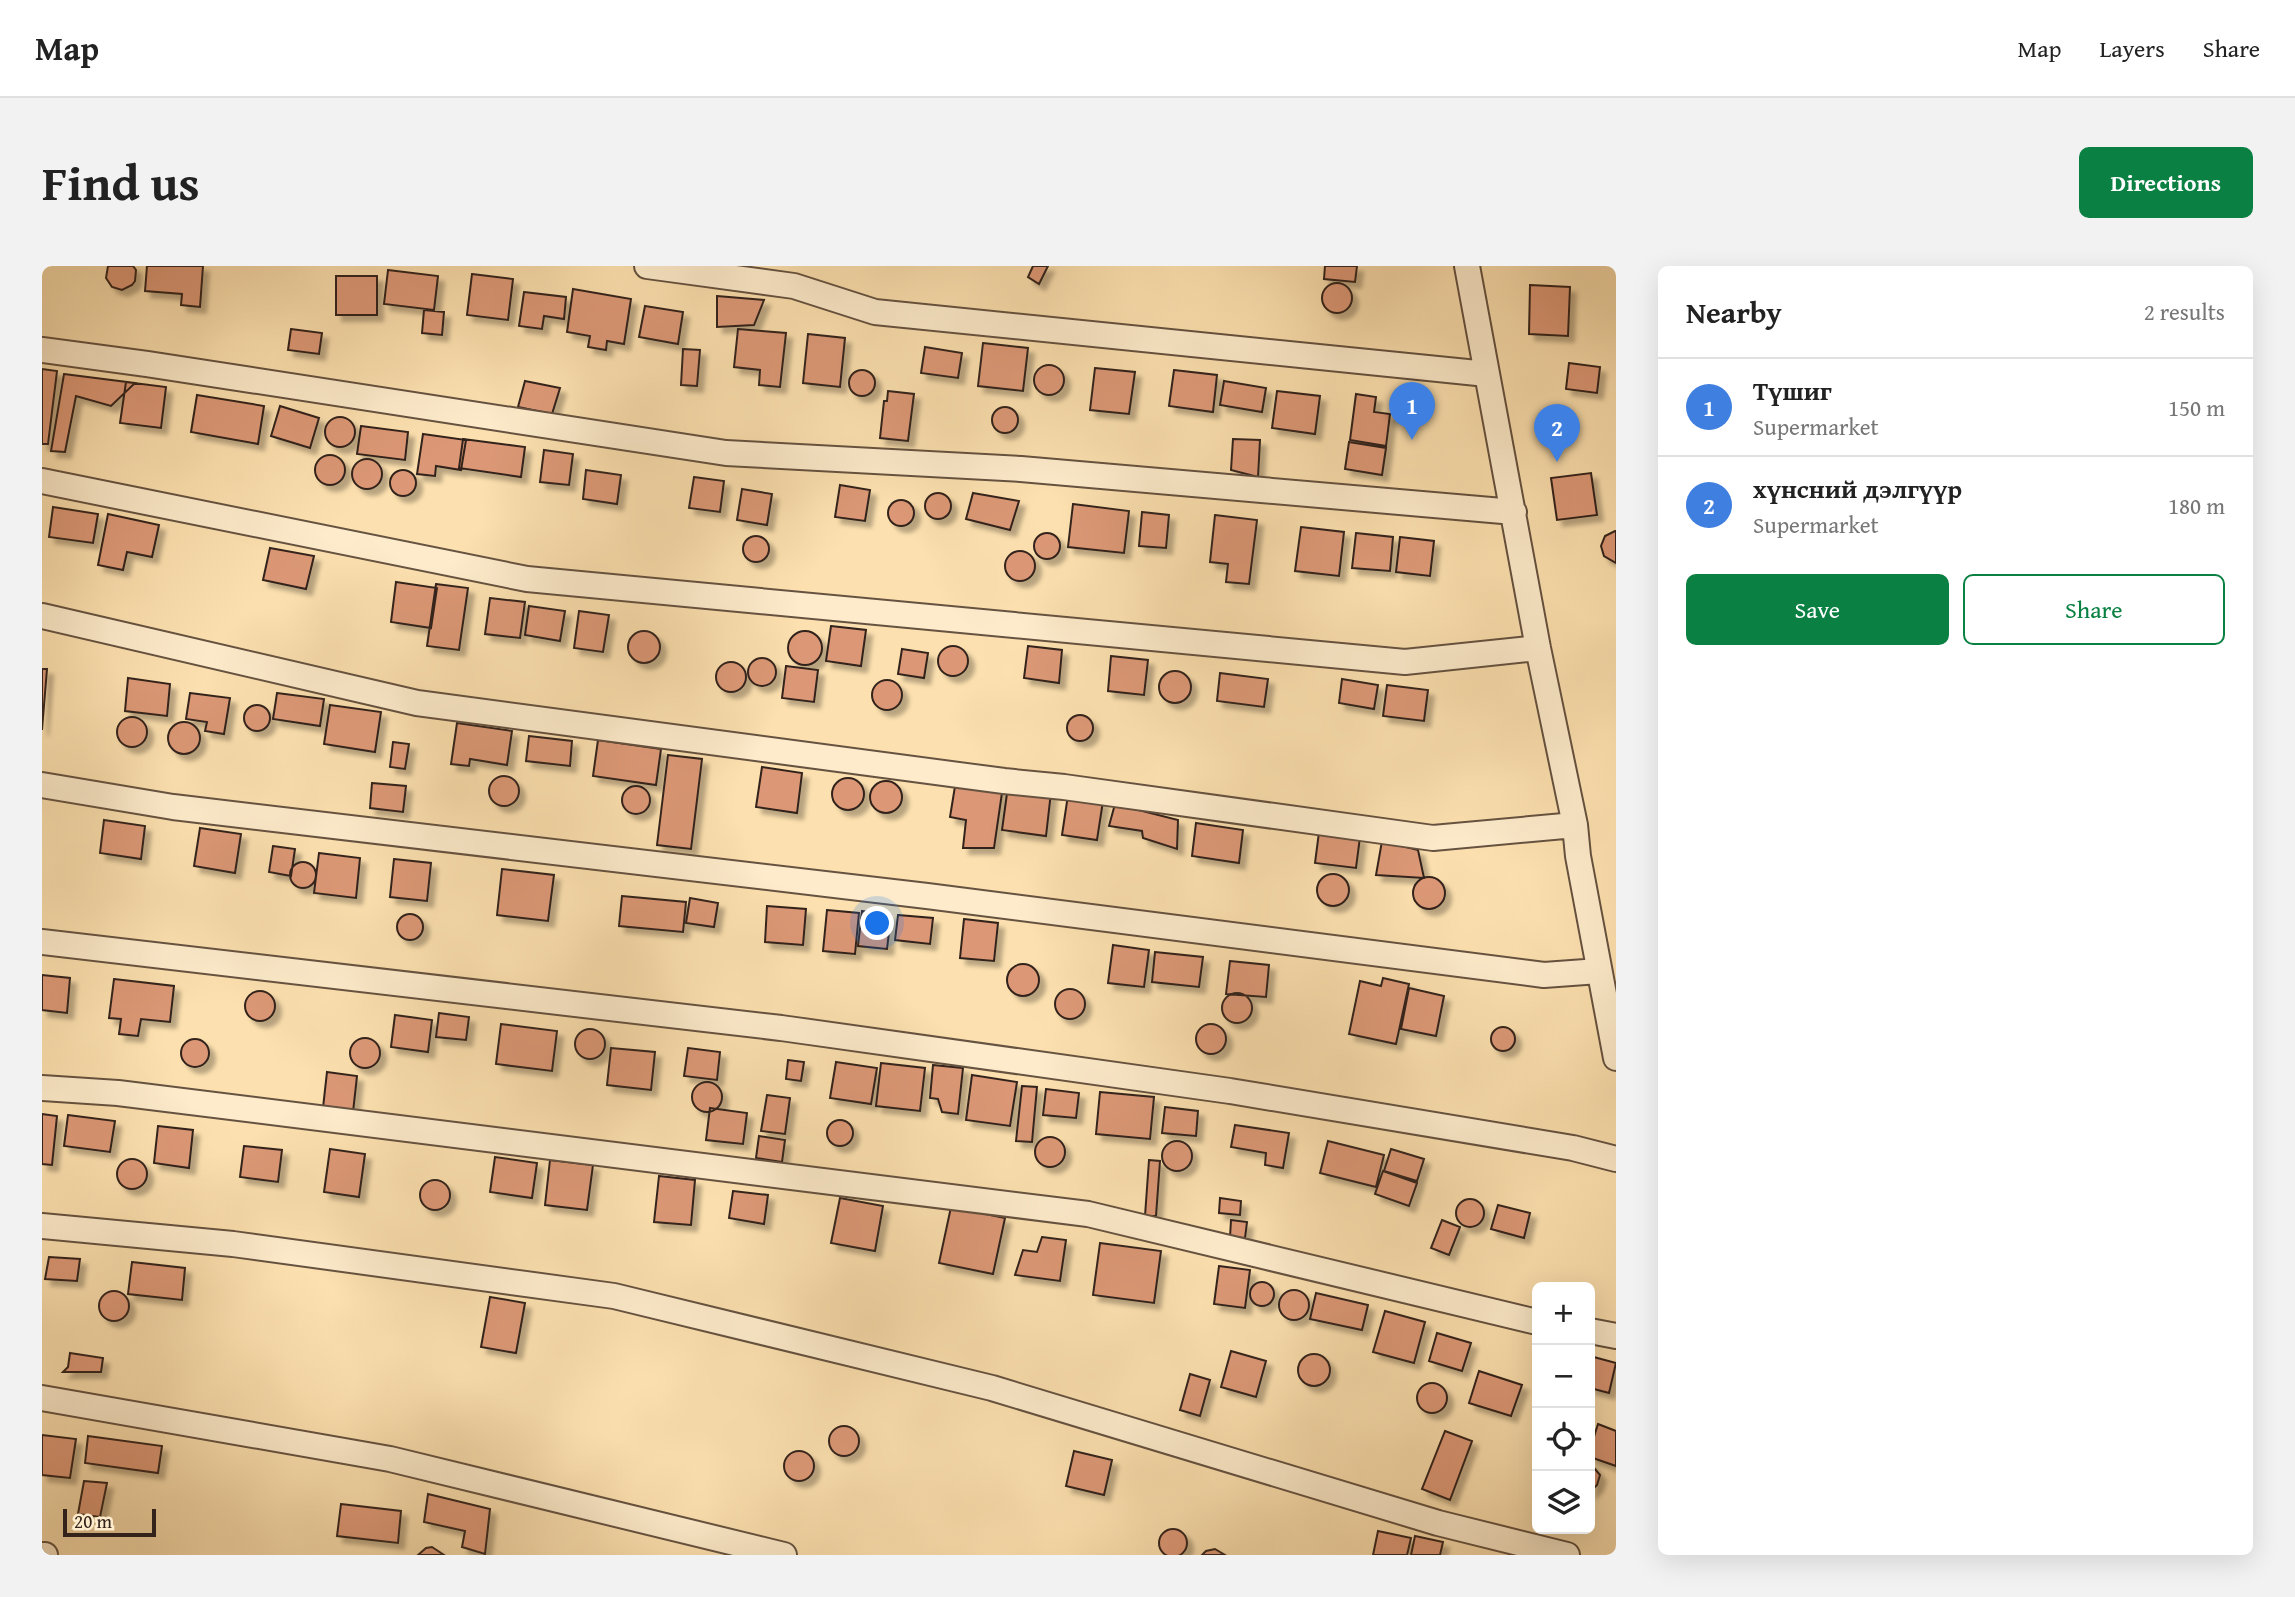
<!DOCTYPE html>
<meta charset="utf-8">
<style>
body{margin:0;font-family:"Gentium Book Plus",serif;background:#f2f2f2;color:#222}
.controls{position:absolute;right:21px;bottom:21px;display:grid;overflow:hidden;border-radius:10px;box-shadow:0 7px 28px #0002}
.controls button{width:63px;height:63px;display:grid;place-items:center;padding:0;border:0;border-bottom:2px solid #e0e0e0;background:#fff;color:#222;font:35px sans-serif}
.scale{position:absolute;left:21px;bottom:18px;width:93px;box-sizing:border-box;padding-left:7px;border:4px solid #33231b;border-top:0;font-size:19px;line-height:24px;white-space:nowrap;color:#33231b;-webkit-text-stroke:5px #fdebcb;paint-order:stroke}
.you{position:absolute;left:836px;top:658px;width:24px;height:24px;margin:-18px;border:5px solid #fff;border-radius:50%;background:#1a73e8;box-shadow:0 0 0 10px #1a73e833}
.badge{display:grid;place-items:center;width:46px;height:46px;border-radius:50%;background:#0b8043;color:#fff;font-size:23px;font-weight:700}
.pin{position:absolute;translate:-50% -58px;filter:drop-shadow(0 2px 4px #0008)}
.pin::after{content:'';position:absolute;top:37px;width:24px;height:21px;background:inherit;clip-path:polygon(0 0,100% 0,50% 100%)}
.list{margin:0;padding:0;list-style:none}
h2{display:flex;justify-content:space-between;align-items:center;height:91px;margin:0;padding:0 28px;font-size:30px}
h2 small{font-size:23px;font-weight:400;color:#767676}
.list li{display:grid;grid-template-columns:46px 1fr auto;gap:21px;align-items:center;box-sizing:border-box;height:98px;padding:0 28px;border-top:2px solid #e0e0e0}
.list b{display:block;font-size:26px;white-space:nowrap}
.list p{margin:0;font-size:23px;white-space:nowrap;color:#767676}
.list em{font-size:23px;font-style:normal;color:#767676}
.actions{display:flex;gap:14px;padding:21px 28px}
.actions a{flex:1;padding:16px 0;border:2px solid #0b8043;border-radius:10px;text-align:center;font-size:24px;color:#0b8043}
.actions .main{background:#0b8043;color:#fff}
.icon{flex:none;width:38px;height:38px;fill:none;stroke:currentColor;stroke-width:2;stroke-linecap:round;stroke-linejoin:round}
.map{position:relative;flex:none;width:1574px;height:1289px;overflow:hidden;border-radius:10px}
header{display:flex;align-items:center;gap:42px;box-sizing:border-box;height:98px;padding:0 35px;background:#fff;border-bottom:2px solid #e0e0e0}
header strong{font-size:33px}
nav{display:flex;gap:38px;margin-inline-start:auto;font-size:24px}
.intro{display:flex;align-items:center;justify-content:space-between;box-sizing:border-box;height:168px;padding:0 42px}
h1{margin:0;font-size:49px}
.button{padding:18px 32px;border-radius:10px;background:#0b8043;color:#fff;font-size:24px;font-weight:700}
main{display:flex;gap:42px;padding:0 42px}
aside{flex:1;background:#fff;border-radius:10px;box-shadow:0 7px 28px #0002}
.map>svg:first-child{display:block}
</style>
<header>
<strong>Map</strong>
<nav><a>Map</a><a>Layers</a><a>Share</a></nav>
</header>
<div class="intro"><h1>Find us</h1><a class="button">Directions</a></div>
<main>
<div class="map">
<svg width="1574" height="1289" viewBox="0 0 1574 1289">
<defs>
<filter id="shadow"><feDropShadow dx="6" dy="6" stdDeviation="2" flood-color="#0004"/></filter>
</defs>
<rect width="100%" height="100%" fill="#fce0af"/>
<filter id="stains"><feTurbulence type="fractalNoise" baseFrequency=".00286" numOctaves="4"/><feColorMatrix values="0 0 0 0 .2 0 0 0 0 .09 0 0 0 0 .02 0 0 0 .5 -.17"/></filter>
<radialGradient id="worn" r=".72"><stop offset=".6" stop-color="#630" stop-opacity="0"/><stop offset="1" stop-color="#630" stop-opacity=".3"/></radialGradient>
<path fill="#dc9876" stroke="#33231b" stroke-width="2" filter="url(#shadow)" d="M 66,0 L 91,0 L 94,4 L 93,15 L 90,19 L 80,24 L 70,21 L 64,12 Z
M 105,0 L 161,0 L 158,41 L 139,39 L 140,28 L 103,25 Z
M 991,0 L 1006,0 L 997,18 L 986,11 Z
M 1283,0 L 1315,0 L 1313,16 L 1282,13 Z
M 346,4 L 396,10 L 392,44 L 342,38 Z
M 430,8 L 471,13 L 466,54 L 425,49 Z
M 294,10 L 335,10 L 335,49 L 294,49 Z
M1280 32a15 15 0 1 1 30 0a15 15 0 1 1-30 0Z
M 1488,19 L 1528,21 L 1526,70 L 1487,68 Z
M 531,23 L 589,33 L 582,78 L 565,75 L 564,84 L 546,81 L 548,70 L 525,66 Z
M 482,26 L 524,31 L 522,53 L 502,50 L 500,63 L 477,60 Z
M 675,30 L 722,34 L 712,59 L 675,61 Z
M 603,40 L 641,46 L 636,78 L 597,71 Z
M 382,44 L 402,46 L 400,69 L 380,67 Z
M 249,63 L 280,67 L 277,88 L 246,84 Z
M 696,63 L 744,67 L 738,121 L 717,119 L 718,104 L 692,101 Z
M 766,68 L 803,72 L 798,121 L 761,117 Z
M 941,77 L 986,82 L 981,125 L 936,120 Z
M 883,81 L 920,87 L 916,112 L 879,107 Z
M 641,83 L 658,84 L 655,120 L 639,119 Z
M 1527,97 L 1558,101 L 1555,127 L 1524,123 Z
M992 114a15 15 0 1 1 30 0a15 15 0 1 1-30 0Z
M 1053,102 L 1093,106 L 1087,148 L 1048,144 Z
M 0,103 L 15,105 L 6,178 L 0,178 Z
M 1132,104 L 1175,109 L 1171,146 L 1127,140 Z
M807 117a13 13 0 1 1 26 0a13 13 0 1 1-26 0Z
M 22,108 L 93,117 L 69,140 L 34,130 L 23,186 L 9,185 Z
M 483,115 L 518,122 L 510,148 L 476,141 Z
M 1182,115 L 1224,122 L 1220,146 L 1178,139 Z
M 84,116 L 124,121 L 119,162 L 78,157 Z
M 846,125 L 872,128 L 866,175 L 838,172 L 842,135 L 845,135 Z
M 1235,125 L 1278,130 L 1273,168 L 1230,162 Z
M 1314,128 L 1334,131 L 1332,146 L 1348,148 L 1344,180 L 1308,174 Z
M 155,129 L 222,140 L 216,178 L 149,166 Z
M 238,140 L 277,152 L 268,182 L 229,170 Z
M950 154a13 13 0 1 1 26 0a13 13 0 1 1-26 0Z
M283 166a15 15 0 1 1 30 0a15 15 0 1 1-30 0Z
M 319,160 L 366,166 L 363,194 L 315,188 Z
M 381,168 L 424,174 L 419,204 L 394,200 L 393,210 L 375,208 Z
M 421,173 L 483,181 L 479,211 L 417,202 Z
M 1191,173 L 1218,174 L 1216,211 L 1189,204 Z
M 1307,176 L 1344,182 L 1340,209 L 1303,203 Z
M 502,184 L 531,188 L 527,219 L 498,216 Z
M273 204a15 15 0 1 1 30 0a15 15 0 1 1-30 0Z
M310 208a15 15 0 1 1 30 0a15 15 0 1 1-30 0Z
M348 217a13 13 0 1 1 26 0a13 13 0 1 1-26 0Z
M 544,204 L 579,209 L 575,238 L 541,233 Z
M 1549,207 L 1555,249 L 1515,254 L 1509,212 Z
M 652,211 L 682,215 L 678,246 L 647,242 Z
M 798,219 L 828,224 L 823,255 L 793,251 Z
M 700,223 L 730,228 L 725,259 L 695,254 Z
M883 240a13 13 0 1 1 26 0a13 13 0 1 1-26 0Z
M 931,227 L 977,235 L 968,264 L 924,253 Z
M846 247a13 13 0 1 1 26 0a13 13 0 1 1-26 0Z
M 1031,238 L 1087,245 L 1082,287 L 1026,281 Z
M 11,241 L 56,248 L 51,277 L 7,271 Z
M 1100,246 L 1127,249 L 1124,282 L 1097,280 Z
M 66,248 L 117,259 L 110,291 L 85,286 L 81,304 L 56,299 Z
M 1173,249 L 1215,254 L 1207,318 L 1184,316 L 1186,298 L 1168,296 Z
M 1259,261 L 1302,266 L 1297,310 L 1253,305 Z
M 1573,265 L 1574,265 L 1574,297 L 1562,290 L 1559,280 L 1563,270 Z
M992 280a13 13 0 1 1 26 0a13 13 0 1 1-26 0Z
M 1314,267 L 1351,271 L 1348,305 L 1310,302 Z
M701 283a13 13 0 1 1 26 0a13 13 0 1 1-26 0Z
M 1358,271 L 1392,275 L 1388,310 L 1354,306 Z
M 228,282 L 272,290 L 264,323 L 221,314 Z
M963 300a15 15 0 1 1 30 0a15 15 0 1 1-30 0Z
M 354,316 L 395,322 L 389,362 L 349,356 Z
M 394,318 L 426,322 L 417,384 L 385,380 Z
M 448,332 L 483,336 L 478,372 L 443,368 Z
M 487,340 L 523,345 L 518,375 L 483,369 Z
M 537,345 L 567,349 L 561,386 L 532,382 Z
M 789,360 L 824,364 L 819,400 L 784,395 Z
M586 381a16 16 0 1 1 32 0a16 16 0 1 1-32 0Z
M746 382a17 17 0 1 1 34 0a17 17 0 1 1-34 0Z
M896 395a15 15 0 1 1 30 0a15 15 0 1 1-30 0Z
M 986,380 L 1020,384 L 1017,417 L 982,412 Z
M 860,383 L 886,387 L 882,412 L 856,408 Z
M 1069,390 L 1106,394 L 1102,429 L 1066,425 Z
M706 406a14 14 0 1 1 28 0a14 14 0 1 1-28 0Z
M674 411a15 15 0 1 1 30 0a15 15 0 1 1-30 0Z
M 744,400 L 776,404 L 772,436 L 740,432 Z
M 0,403 L 5,403 L 0,464 Z
M1117 421a16 16 0 1 1 32 0a16 16 0 1 1-32 0Z
M 1178,407 L 1226,413 L 1222,441 L 1175,435 Z
M 86,412 L 128,418 L 125,450 L 83,445 Z
M 1300,413 L 1336,419 L 1332,443 L 1297,437 Z
M830 429a15 15 0 1 1 30 0a15 15 0 1 1-30 0Z
M 1345,419 L 1386,424 L 1382,455 L 1341,450 Z
M 148,427 L 188,432 L 182,468 L 163,465 L 165,456 L 144,453 Z
M 235,427 L 282,433 L 278,460 L 231,453 Z
M202 452a13 13 0 1 1 26 0a13 13 0 1 1-26 0Z
M 288,439 L 339,446 L 333,486 L 282,478 Z
M1025 462a13 13 0 1 1 26 0a13 13 0 1 1-26 0Z
M75 466a15 15 0 1 1 30 0a15 15 0 1 1-30 0Z
M126 472a16 16 0 1 1 32 0a16 16 0 1 1-32 0Z
M 415,457 L 470,465 L 465,499 L 428,493 L 427,500 L 409,498 Z
M 487,470 L 530,475 L 528,500 L 484,495 Z
M 556,474 L 619,483 L 614,519 L 551,510 Z
M 351,476 L 367,478 L 363,503 L 348,501 Z
M 626,489 L 660,493 L 649,583 L 615,579 Z
M 720,501 L 760,507 L 755,547 L 714,541 Z
M447 525a15 15 0 1 1 30 0a15 15 0 1 1-30 0Z
M790 528a16 16 0 1 1 32 0a16 16 0 1 1-32 0Z
M 914,514 L 961,520 L 952,582 L 921,582 L 924,554 L 908,551 Z
M828 531a16 16 0 1 1 32 0a16 16 0 1 1-32 0Z
M 330,517 L 364,520 L 361,546 L 328,542 Z
M580 534a14 14 0 1 1 28 0a14 14 0 1 1-28 0Z
M 966,520 L 1009,526 L 1004,570 L 960,564 Z
M 1026,529 L 1061,535 L 1055,574 L 1020,569 Z
M 1073,538 L 1136,554 L 1135,583 L 1101,572 L 1100,565 L 1067,560 Z
M 62,554 L 103,560 L 99,593 L 58,587 Z
M 1154,557 L 1201,564 L 1197,597 L 1150,590 Z
M 158,562 L 199,568 L 193,607 L 152,600 Z
M 1277,566 L 1318,571 L 1314,602 L 1273,597 Z
M 1340,575 L 1376,584 L 1382,612 L 1334,609 Z
M 231,580 L 253,583 L 249,610 L 227,606 Z
M 277,587 L 318,592 L 314,632 L 272,627 Z
M 352,593 L 389,597 L 385,635 L 348,631 Z
M248 609a13 13 0 1 1 26 0a13 13 0 1 1-26 0Z
M 460,603 L 512,609 L 506,655 L 455,649 Z
M1275 624a16 16 0 1 1 32 0a16 16 0 1 1-32 0Z
M1371 627a16 16 0 1 1 32 0a16 16 0 1 1-32 0Z
M 580,630 L 644,636 L 641,666 L 577,660 Z
M 648,632 L 676,637 L 672,661 L 644,657 Z
M 725,640 L 764,643 L 761,679 L 723,676 Z
M 785,644 L 817,647 L 813,688 L 781,685 Z
M 820,645 L 849,649 L 845,683 L 816,680 Z
M355 661a13 13 0 1 1 26 0a13 13 0 1 1-26 0Z
M 856,649 L 891,652 L 888,678 L 853,674 Z
M 922,653 L 956,657 L 952,695 L 918,692 Z
M 1071,679 L 1107,684 L 1102,721 L 1066,717 Z
M 1113,686 L 1161,691 L 1157,721 L 1110,716 Z
M 1188,695 L 1227,699 L 1224,731 L 1184,728 Z
M965 714a16 16 0 1 1 32 0a16 16 0 1 1-32 0Z
M 0,709 L 28,712 L 25,747 L 0,744 Z
M 1341,712 L 1367,718 L 1354,778 L 1307,768 L 1318,715 L 1339,720 Z
M 72,713 L 132,720 L 128,756 L 99,753 L 96,770 L 77,768 L 79,753 L 67,752 Z
M 1367,722 L 1402,730 L 1394,770 L 1359,763 Z
M1013 738a15 15 0 1 1 30 0a15 15 0 1 1-30 0Z
M203 740a15 15 0 1 1 30 0a15 15 0 1 1-30 0Z
M1180 742a15 15 0 1 1 30 0a15 15 0 1 1-30 0Z
M 397,747 L 427,751 L 424,774 L 394,771 Z
M 353,749 L 390,754 L 386,786 L 349,781 Z
M1154 773a15 15 0 1 1 30 0a15 15 0 1 1-30 0Z
M 459,758 L 515,765 L 510,805 L 454,798 Z
M1449 773a12 12 0 1 1 24 0a12 12 0 1 1-24 0Z
M533 778a15 15 0 1 1 30 0a15 15 0 1 1-30 0Z
M308 787a15 15 0 1 1 30 0a15 15 0 1 1-30 0Z
M139 787a14 14 0 1 1 28 0a14 14 0 1 1-28 0Z
M 569,782 L 613,786 L 609,824 L 565,819 Z
M 646,782 L 678,786 L 675,814 L 642,810 Z
M 746,794 L 762,796 L 759,815 L 744,813 Z
M 794,796 L 835,802 L 829,838 L 788,832 Z
M 839,797 L 883,802 L 878,845 L 834,840 Z
M 891,799 L 921,802 L 916,848 L 900,846 L 896,833 L 888,832 Z
M 285,806 L 315,810 L 311,846 L 281,842 Z
M 930,809 L 975,816 L 968,860 L 924,854 Z
M650 831a15 15 0 1 1 30 0a15 15 0 1 1-30 0Z
M 980,820 L 995,821 L 990,876 L 974,875 Z
M 1004,823 L 1037,827 L 1034,852 L 1001,849 Z
M 1058,826 L 1112,831 L 1108,873 L 1054,868 Z
M 725,829 L 748,832 L 743,868 L 719,865 Z
M 1123,841 L 1156,845 L 1154,870 L 1120,867 Z
M 668,842 L 705,847 L 701,878 L 664,874 Z
M 0,848 L 15,850 L 10,899 L 0,898 Z
M 26,849 L 73,855 L 68,886 L 22,880 Z
M785 867a13 13 0 1 1 26 0a13 13 0 1 1-26 0Z
M 1193,859 L 1247,867 L 1241,902 L 1223,899 L 1224,887 L 1189,881 Z
M 116,860 L 151,864 L 147,902 L 112,897 Z
M 717,870 L 743,874 L 740,896 L 714,892 Z
M993 886a15 15 0 1 1 30 0a15 15 0 1 1-30 0Z
M1120 890a15 15 0 1 1 30 0a15 15 0 1 1-30 0Z
M 1286,875 L 1342,889 L 1334,921 L 1278,907 Z
M 202,880 L 240,884 L 236,916 L 198,911 Z
M 288,883 L 323,888 L 317,931 L 282,926 Z
M 1349,883 L 1382,893 L 1375,915 L 1342,905 Z
M 453,891 L 495,897 L 490,932 L 448,926 Z
M75 908a15 15 0 1 1 30 0a15 15 0 1 1-30 0Z
M 508,894 L 551,899 L 545,944 L 503,939 Z
M 1107,894 L 1118,895 L 1114,950 L 1103,950 Z
M 1341,905 L 1375,917 L 1367,940 L 1333,928 Z
M 617,910 L 653,914 L 649,959 L 612,956 Z
M378 929a15 15 0 1 1 30 0a15 15 0 1 1-30 0Z
M 691,925 L 726,929 L 722,958 L 687,952 Z
M 798,932 L 841,940 L 833,985 L 789,977 Z
M 1178,932 L 1199,935 L 1198,949 L 1177,947 Z
M1414 947a14 14 0 1 1 28 0a14 14 0 1 1-28 0Z
M 1456,939 L 1488,947 L 1482,972 L 1449,963 Z
M 909,941 L 963,952 L 951,1008 L 897,997 Z
M 1189,954 L 1205,956 L 1203,972 L 1188,971 Z
M 1400,954 L 1418,961 L 1407,989 L 1389,982 Z
M 1000,971 L 1024,974 L 1018,1015 L 973,1009 L 981,984 L 995,986 Z
M 1058,977 L 1119,985 L 1112,1037 L 1051,1029 Z
M 7,991 L 38,993 L 35,1015 L 3,1013 Z
M 90,996 L 143,1002 L 140,1034 L 86,1028 Z
M 1177,1000 L 1208,1004 L 1203,1042 L 1172,1038 Z
M1208 1028a12 12 0 1 1 24 0a12 12 0 1 1-24 0Z
M1237 1039a15 15 0 1 1 30 0a15 15 0 1 1-30 0Z
M57 1040a15 15 0 1 1 30 0a15 15 0 1 1-30 0Z
M 1274,1027 L 1326,1039 L 1320,1064 L 1268,1053 Z
M 448,1031 L 483,1037 L 474,1087 L 439,1081 Z
M 1343,1045 L 1383,1056 L 1372,1097 L 1331,1086 Z
M 1395,1067 L 1429,1077 L 1420,1105 L 1387,1095 Z
M 1189,1085 L 1224,1095 L 1214,1131 L 1179,1121 Z
M 28,1087 L 61,1092 L 59,1106 L 21,1106 L 26,1101 Z
M1256 1104a16 16 0 1 1 32 0a16 16 0 1 1-32 0Z
M 1548,1090 L 1574,1097 L 1567,1127 L 1548,1122 Z
M 1437,1105 L 1480,1119 L 1469,1150 L 1427,1137 Z
M 1148,1108 L 1168,1114 L 1158,1150 L 1138,1144 Z
M1375 1132a15 15 0 1 1 30 0a15 15 0 1 1-30 0Z
M 1556,1158 L 1574,1165 L 1574,1200 L 1548,1191 L 1548,1183 Z
M787 1175a15 15 0 1 1 30 0a15 15 0 1 1-30 0Z
M 1403,1165 L 1430,1175 L 1408,1234 L 1380,1223 Z
M 0,1169 L 34,1173 L 28,1212 L 0,1209 Z
M 46,1170 L 120,1180 L 116,1207 L 43,1197 Z
M742 1200a15 15 0 1 1 30 0a15 15 0 1 1-30 0Z
M 1032,1185 L 1070,1194 L 1062,1229 L 1024,1220 Z
M 1548,1197 L 1558,1209 L 1555,1219 L 1548,1226 Z
M 42,1215 L 65,1217 L 58,1251 L 36,1248 Z
M 386,1228 L 448,1243 L 443,1288 L 420,1281 L 423,1265 L 382,1256 Z
M 299,1238 L 359,1245 L 356,1277 L 295,1270 Z
M1117 1277a14 14 0 1 1 28 0a14 14 0 1 1-28 0Z
M 1336,1265 L 1369,1272 L 1365,1289 L 1331,1289 Z
M 1373,1270 L 1401,1276 L 1398,1289 L 1369,1289 Z
M 390,1281 L 402,1289 L 376,1289 L 384,1282 Z
M 1173,1283 L 1183,1289 L 1160,1289 L 1164,1285 Z"/>
<g fill="none" stroke-linecap="round" stroke-linejoin="round">
<defs>
<path id="street" d="M 605,0 L 752,20 L 833,46 L 1445,108
M 1425,0 L 1496,382 L 1533,559 L 1536,590 L 1574,792
M 0,84 L 105,98 L 684,187 L 979,203 L 1472,246
M 0,215 L 485,313 L 1363,396 L 1496,382
M 0,350 L 375,437 L 962,515 L 1022,521 L 1391,572 L 1533,559
M 0,519 L 131,541 L 885,630 L 1502,709 L 1557,705
M 0,676 L 739,762 L 1188,825 L 1531,882 L 1574,893
M 0,822 L 76,827 L 1046,948 L 1495,1056
M 0,960 L 191,978 L 572,1030 L 950,1122 L 1396,1257 L 1525,1289
M 1548,1065 L 1574,1070
M 0,1132 L 348,1193 L 742,1289
M 0,1289 L 3,1289"/>
</defs>
<use href="#street" stroke="#655240" stroke-width="28"/>
<use href="#street" stroke="#fdebcb" stroke-width="24"/>
</g>
<rect width="100%" height="100%" filter="url(#stains)"/>
<rect width="100%" height="100%" fill="url(#worn)"/>
</svg>
<div class="controls">
<button>+</button>
<button>−</button>
<button><svg class="icon" aria-label="locate" viewBox="0 0 24 24"><circle cx="12" cy="12" r="6"/><path d="M12 2v4M12 18v4M2 12h4M18 12h4"/></svg></button>
<button><svg class="icon" aria-label="layers" viewBox="0 0 24 24"><path d="M12 4l9 5-9 5-9-5zM3 14l9 5 9-5"/></svg></button>
</div>
<div class="scale">20 m</div>
<div class="you"></div>
<div class="pin badge" style="left:1370px;top:174px;background:#3f7fe0">1</div>
<div class="pin badge" style="left:1515px;top:196px;background:#3f7fe0">2</div>
</div>
<aside>
<h2>Nearby<small>2 results</small></h2>
<ul class="list">
<li><span class="badge" style="background:#3f7fe0">1</span><div><b>Түшиг</b><p>Supermarket</p></div><em>150 m</em></li>
<li><span class="badge" style="background:#3f7fe0">2</span><div><b>хүнсний дэлгүүр</b><p>Supermarket</p></div><em>180 m</em></li>
</ul>
<div class="actions"><a class="main">Save</a><a>Share</a></div>
</aside>
</main>
